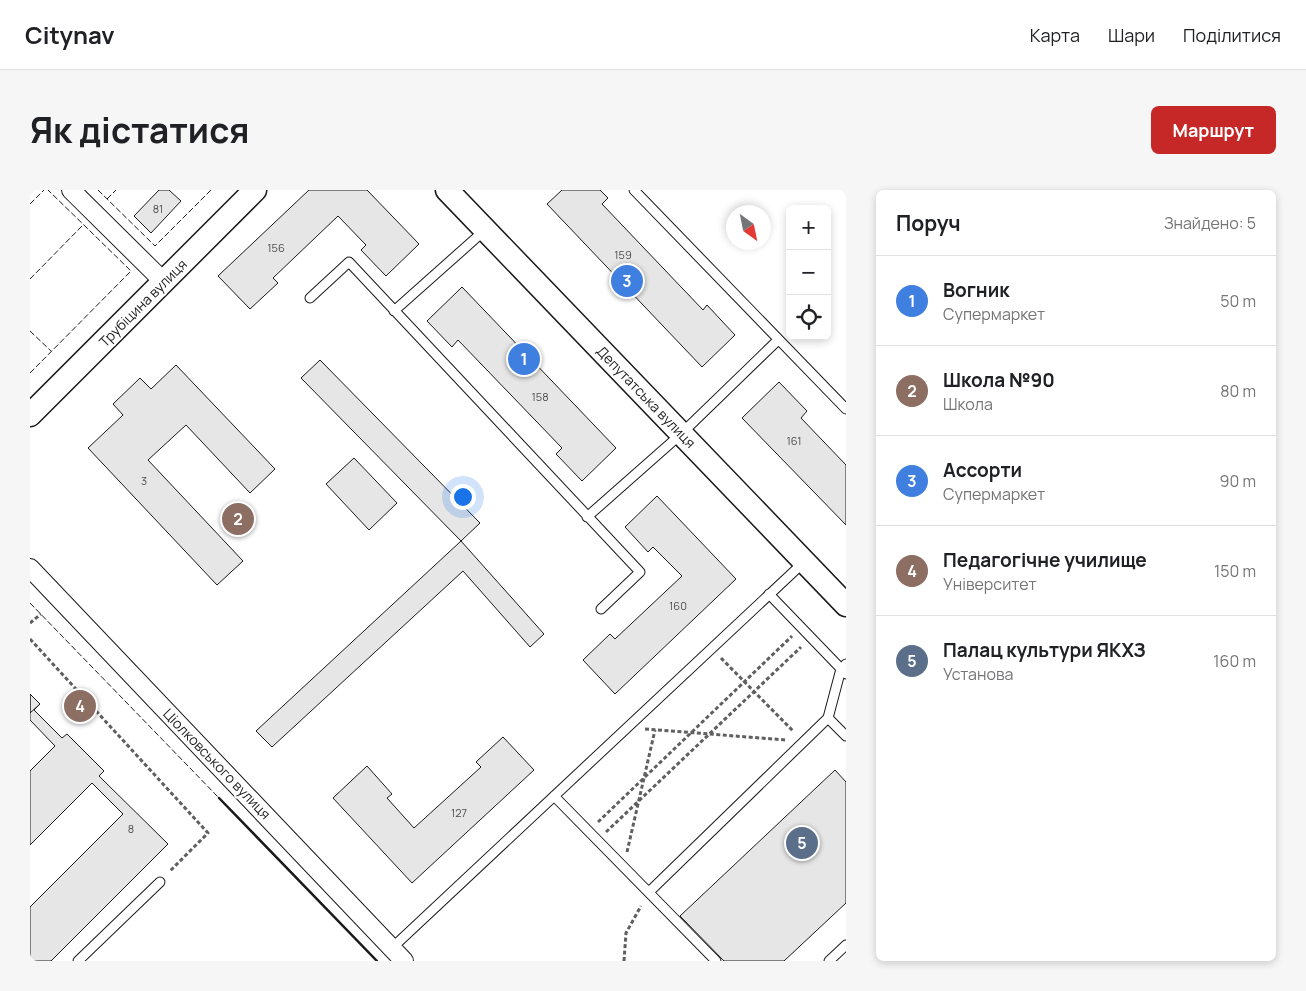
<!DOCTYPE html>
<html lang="uk">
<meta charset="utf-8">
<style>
body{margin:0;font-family:Manrope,sans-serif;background:#f6f6f6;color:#202124}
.controls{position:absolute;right:15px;top:15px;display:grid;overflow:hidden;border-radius:8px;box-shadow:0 2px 8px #0003}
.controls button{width:45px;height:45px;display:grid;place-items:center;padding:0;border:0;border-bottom:1px solid #e0e0e0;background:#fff;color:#202124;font:25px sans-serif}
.compass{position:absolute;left:696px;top:15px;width:45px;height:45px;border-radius:50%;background:#fff;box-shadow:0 2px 8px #0003;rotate:147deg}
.you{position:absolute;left:432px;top:306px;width:18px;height:18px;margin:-12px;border:4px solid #fff;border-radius:50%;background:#1a73e8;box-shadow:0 0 0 8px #1a73e833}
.badge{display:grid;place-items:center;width:32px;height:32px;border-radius:50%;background:#c62828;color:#fff;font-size:16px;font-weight:700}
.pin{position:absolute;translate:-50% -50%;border:2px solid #fff;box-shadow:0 1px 5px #0006}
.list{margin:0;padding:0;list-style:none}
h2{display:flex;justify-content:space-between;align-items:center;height:65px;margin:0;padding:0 20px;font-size:21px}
h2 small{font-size:16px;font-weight:400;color:#757577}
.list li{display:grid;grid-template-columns:32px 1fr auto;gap:15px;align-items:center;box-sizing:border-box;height:90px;padding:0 20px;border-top:1px solid #e0e0e0}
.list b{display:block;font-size:19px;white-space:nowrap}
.list p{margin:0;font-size:16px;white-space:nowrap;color:#757577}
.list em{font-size:16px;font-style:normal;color:#757577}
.icon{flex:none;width:28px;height:28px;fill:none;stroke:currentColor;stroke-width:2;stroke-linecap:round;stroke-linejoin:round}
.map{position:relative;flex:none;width:816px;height:771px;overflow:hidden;border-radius:8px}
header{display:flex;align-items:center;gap:30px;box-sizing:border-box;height:70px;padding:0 25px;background:#fff;border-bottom:1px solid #e0e0e0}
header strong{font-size:24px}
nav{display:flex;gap:28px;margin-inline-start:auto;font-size:18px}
.intro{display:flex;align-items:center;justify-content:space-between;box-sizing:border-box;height:120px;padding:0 30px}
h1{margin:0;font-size:35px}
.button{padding:12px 22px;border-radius:8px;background:#c62828;color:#fff;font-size:18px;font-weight:700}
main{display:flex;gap:30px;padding:0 30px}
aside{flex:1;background:#fff;border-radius:8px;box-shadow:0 2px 8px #0003}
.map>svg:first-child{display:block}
</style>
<header>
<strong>Citynav</strong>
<nav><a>Карта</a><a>Шари</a><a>Поділитися</a></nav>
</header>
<div class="intro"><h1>Як дістатися</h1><a class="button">Маршрут</a></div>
<main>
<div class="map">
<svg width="816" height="771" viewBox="0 0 816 771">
<rect width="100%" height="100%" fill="#fff"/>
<path fill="#e6e6e6" stroke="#1a1a1a" d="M 129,0 L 139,0 L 151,11 L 121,43 L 104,26 Z
M 279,0 L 337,0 L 389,54 L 356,86 L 331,60 L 336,55 L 308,26 L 243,88 L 248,93 L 220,119 L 188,86 Z
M 532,0 L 570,0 L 578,8 L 572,14 L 673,120 L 677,115 L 705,145 L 672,177 L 517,14 Z
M 432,97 L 586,258 L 552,291 L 526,264 L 532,258 L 428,150 L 422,157 L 397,131 Z
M 290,170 L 450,333 L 431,351 L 271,188 Z
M 146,175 L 245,279 L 220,303 L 156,235 L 118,270 L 213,371 L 187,395 L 58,258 L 93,225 L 83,214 L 110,188 L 121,199 Z
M 749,192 L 777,221 L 771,228 L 816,275 L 816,335 L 712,228 Z
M 324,268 L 367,313 L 339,340 L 296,294 Z
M 627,306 L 706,389 L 585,504 L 553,470 L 580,444 L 585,449 L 652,386 L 623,357 L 618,362 L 595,337 Z
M 431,351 L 514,444 L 500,457 L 433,381 L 242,557 L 226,541 Z
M 0,504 L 10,514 L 4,520 L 32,548 L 37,544 L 74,581 L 69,586 L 138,654 L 21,771 L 0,771 L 0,717 L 93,624 L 62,593 L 0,655 L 0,581 L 25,556 L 0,530 Z
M 0,504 L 10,514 L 0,523 Z
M 473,547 L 504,580 L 382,693 L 303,608 L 337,576 L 362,604 L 357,608 L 384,638 L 451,577 L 446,572 Z
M 805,580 L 816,592 L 816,713 L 754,771 L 694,771 L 650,726 Z"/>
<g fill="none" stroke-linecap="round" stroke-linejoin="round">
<defs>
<path id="service" d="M 604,0 L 816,219
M 280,108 L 319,72 L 610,382 L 571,419
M 364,121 L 455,40
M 557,327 L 651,244 L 748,150
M 739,404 L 816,484
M 798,528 L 816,546
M 524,606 L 686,771
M 619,702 L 798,528 L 811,479 L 816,474
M 362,758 L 774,372
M 48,771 L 130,692
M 799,771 L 816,755"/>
<path id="minor" d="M 41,0 L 134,92
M 0,378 L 374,771"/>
<path id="tertiary" d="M 417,0 L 816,415
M 0,225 L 225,0"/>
</defs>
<use href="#service" stroke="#1a1a1a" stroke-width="11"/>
<use href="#minor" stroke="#1a1a1a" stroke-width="20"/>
<use href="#tertiary" stroke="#1a1a1a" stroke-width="25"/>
<path stroke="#5f5f5f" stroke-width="3" stroke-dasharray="4 2.5" stroke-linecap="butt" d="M 0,433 L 11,424
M 0,449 L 178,643 L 139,682
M 691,468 L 764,542
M 615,539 L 756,550
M 568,632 L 762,446
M 576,642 L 771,457
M 597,662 L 625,540
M 594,771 L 596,743 L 611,716"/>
<use href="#service" stroke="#fff" stroke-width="9"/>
<use href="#minor" stroke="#fff" stroke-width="18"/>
<use href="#tertiary" stroke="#fff" stroke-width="22"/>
<path stroke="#1a1a1a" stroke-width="1" stroke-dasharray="6 2.5" stroke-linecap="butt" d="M 68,0 L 125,56 L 181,0
M 77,9 L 86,0
M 0,14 L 14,0
M 0,89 L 53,35
M 0,141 L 21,161
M 0,183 L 101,81 L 18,0
M 0,413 L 189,608"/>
<path stroke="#1a1a1a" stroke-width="2.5" d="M 189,608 L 347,771"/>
</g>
<g text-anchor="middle" stroke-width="4" stroke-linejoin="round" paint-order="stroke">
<g font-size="11" fill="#4d4d4d">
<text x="128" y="23">81</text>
<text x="246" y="62">156</text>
<text x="593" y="69">159</text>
<text x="510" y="211">158</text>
<text x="764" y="255">161</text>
<text x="114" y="295">3</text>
<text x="648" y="420">160</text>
<text x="429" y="627">127</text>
<text x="101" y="643">8</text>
</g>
<g font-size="14" fill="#1a1a1a" stroke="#fff">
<text transform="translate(113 113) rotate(-45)" y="5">Трубіцина вулиця</text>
<text transform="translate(616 207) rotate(46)" y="5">Депутатська вулиця</text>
<text transform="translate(187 574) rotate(46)" y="5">Ціолковського вулиця</text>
</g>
</g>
</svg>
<div class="controls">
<button>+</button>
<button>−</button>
<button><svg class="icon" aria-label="locate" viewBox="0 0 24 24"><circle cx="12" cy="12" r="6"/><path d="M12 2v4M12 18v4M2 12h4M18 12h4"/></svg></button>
</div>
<svg class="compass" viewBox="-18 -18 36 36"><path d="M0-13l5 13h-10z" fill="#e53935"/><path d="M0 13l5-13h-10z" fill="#757577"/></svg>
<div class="you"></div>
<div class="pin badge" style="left:494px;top:169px;background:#3f7fe0">1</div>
<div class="pin badge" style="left:208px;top:329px;background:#8d6e63">2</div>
<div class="pin badge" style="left:597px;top:91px;background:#3f7fe0">3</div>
<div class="pin badge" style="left:50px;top:516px;background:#8d6e63">4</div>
<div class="pin badge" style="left:772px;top:653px;background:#5c6f8a">5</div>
</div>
<aside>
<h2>Поруч<small>Знайдено: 5</small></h2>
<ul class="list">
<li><span class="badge" style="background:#3f7fe0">1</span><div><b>Вогник</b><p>Супермаркет</p></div><em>50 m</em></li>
<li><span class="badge" style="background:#8d6e63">2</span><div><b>Школа №90</b><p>Школа</p></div><em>80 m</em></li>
<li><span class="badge" style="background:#3f7fe0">3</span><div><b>Ассорти</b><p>Супермаркет</p></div><em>90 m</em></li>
<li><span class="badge" style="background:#8d6e63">4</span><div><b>Педагогічне училище</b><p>Університет</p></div><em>150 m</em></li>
<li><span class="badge" style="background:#5c6f8a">5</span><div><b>Палац культури ЯКХЗ</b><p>Установа</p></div><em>160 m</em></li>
</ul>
</aside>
</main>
